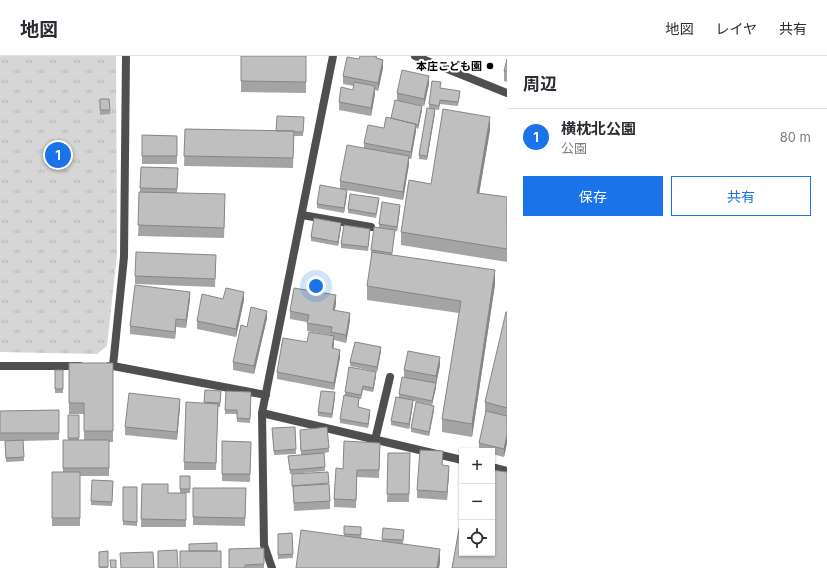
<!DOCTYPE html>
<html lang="ja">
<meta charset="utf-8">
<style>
body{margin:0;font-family:Inter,"Noto Sans JP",sans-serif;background:#f7f7f7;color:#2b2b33}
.controls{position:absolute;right:12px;bottom:12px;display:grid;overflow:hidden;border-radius:0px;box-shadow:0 1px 3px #0004}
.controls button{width:36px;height:36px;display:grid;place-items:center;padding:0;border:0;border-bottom:1px solid #e1e1e2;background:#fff;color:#2b2b33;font:20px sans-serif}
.you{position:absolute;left:316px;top:230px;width:14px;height:14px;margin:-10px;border:3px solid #fff;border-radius:50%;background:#1a73e8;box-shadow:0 0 0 6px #1a73e833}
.badge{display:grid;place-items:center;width:26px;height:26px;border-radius:50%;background:#1a73e8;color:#fff;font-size:13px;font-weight:700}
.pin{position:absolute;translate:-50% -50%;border:2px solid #fff;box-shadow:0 1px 4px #0006}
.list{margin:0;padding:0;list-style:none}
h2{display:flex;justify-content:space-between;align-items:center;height:52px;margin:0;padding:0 16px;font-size:17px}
h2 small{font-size:13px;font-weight:400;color:#7c7c81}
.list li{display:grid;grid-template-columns:26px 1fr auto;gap:12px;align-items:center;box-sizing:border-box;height:56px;padding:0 16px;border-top:1px solid #e1e1e2}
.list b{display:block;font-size:15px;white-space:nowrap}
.list p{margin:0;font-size:13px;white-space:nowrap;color:#7c7c81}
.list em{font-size:13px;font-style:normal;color:#7c7c81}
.actions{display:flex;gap:8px;padding:12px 16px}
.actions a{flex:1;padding:9px 0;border:1px solid #1a73e8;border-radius:0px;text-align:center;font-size:14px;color:#1a73e8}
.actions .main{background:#1a73e8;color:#fff}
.icon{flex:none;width:22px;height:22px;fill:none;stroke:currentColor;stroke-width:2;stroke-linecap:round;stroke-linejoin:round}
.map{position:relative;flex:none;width:507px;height:512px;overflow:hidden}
header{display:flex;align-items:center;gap:24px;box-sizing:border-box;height:56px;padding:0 20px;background:#fff;border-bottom:1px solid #e1e1e2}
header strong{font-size:19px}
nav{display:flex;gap:22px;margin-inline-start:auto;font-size:14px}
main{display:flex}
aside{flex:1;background:#fff}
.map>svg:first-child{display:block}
</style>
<header>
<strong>地図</strong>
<nav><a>地図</a><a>レイヤ</a><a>共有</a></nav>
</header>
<main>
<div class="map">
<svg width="507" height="512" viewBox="0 0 507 512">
<defs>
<pattern id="park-tufts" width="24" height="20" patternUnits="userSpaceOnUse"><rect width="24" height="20" fill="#d6d6d6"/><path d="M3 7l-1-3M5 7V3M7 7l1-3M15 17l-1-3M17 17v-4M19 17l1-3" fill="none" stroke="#b6b6b6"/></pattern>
</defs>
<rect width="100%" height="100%" fill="#fff"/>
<path fill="url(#park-tufts)" d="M 0,0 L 116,0 L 117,198 L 107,290 L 97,298 L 0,296 Z"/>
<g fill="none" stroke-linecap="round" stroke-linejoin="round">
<path stroke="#4f4f4f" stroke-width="8" d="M 302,159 L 371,171
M 375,384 L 390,321"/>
<path stroke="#4f4f4f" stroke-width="8" d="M 415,0 L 507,37
M 0,310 L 80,310
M 109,310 L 113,310 L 266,339
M 113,310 L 124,201 L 126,0
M 262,357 L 462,404
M 492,411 L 507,415
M 272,512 L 264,489 L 262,357 L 333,0"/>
</g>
<path fill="#a4a4a4" d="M 241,0 L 306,0 L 306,37 L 241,36 Z
M 377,0 L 377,3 L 383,12 L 378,35 L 375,34 L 375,38 L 371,60 L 339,54 L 339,46 L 353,34 L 354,30 L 343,28 L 343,20 L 359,3 Z
M 507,3 L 507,26 L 504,25 L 504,15 Z
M 429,28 L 424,50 L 404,46 L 422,54 L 418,73 L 416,72 L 416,75 L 411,103 L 409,103 L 409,108 L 403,144 L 347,134 L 347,138 L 344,157 L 317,152 L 317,148 L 340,133 L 340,125 L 364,93 L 364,87 L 384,72 L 391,62 L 397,45 L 397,37 Z
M 441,32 L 460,39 L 458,50 L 440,48 L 439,54 L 429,52 L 429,48 Z
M 100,43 L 110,54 L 110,58 L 100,59 Z
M 435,57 L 427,104 L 419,103 L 419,99 Z
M 304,61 L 303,80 L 294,80 L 293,112 L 184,110 L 185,73 L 276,75 Z
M 490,74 L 479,137 L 507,141 L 507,206 L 401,189 L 401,176 L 431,128 Z
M 142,79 L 177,80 L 177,108 L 142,108 Z
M 141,111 L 178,112 L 177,137 L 225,149 L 224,182 L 138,180 Z
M 379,146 L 376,162 L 348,157 L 348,153 Z
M 400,153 L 397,175 L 395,175 L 392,199 L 495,228 L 472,381 L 442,376 L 442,363 L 459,257 L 367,244 L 367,230 L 372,198 L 371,198 L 371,194 L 379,172 L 379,168 Z
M 341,171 L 338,190 L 311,185 L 311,181 Z
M 370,177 L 368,195 L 341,192 L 341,188 Z
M 216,207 L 215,231 L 135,228 L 135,220 Z
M 190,243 L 186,272 L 176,271 L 175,283 L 130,278 L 130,270 Z
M 223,243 L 244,244 L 236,281 L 197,273 L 197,265 Z
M 336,247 L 335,254 L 350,264 L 346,287 L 334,284 L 333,292 L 340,301 L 334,334 L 277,323 L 277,316 L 307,286 L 331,280 L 331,279 L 307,275 L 307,266 L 290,263 L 290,255 Z
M 507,256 L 507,387 L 504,401 L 492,398 L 492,395 L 479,395 L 479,387 L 486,357 L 485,357 L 485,346 Z
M 267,262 L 254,318 L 233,314 L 233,306 L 247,271 Z
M 381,295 L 377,316 L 350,310 L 350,306 Z
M 69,307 L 113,307 L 113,386 L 109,386 L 109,420 L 80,420 L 80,470 L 52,470 L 52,416 L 63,416 L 63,384 L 68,384 L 68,359 L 79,359 L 79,384 L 84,384 L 84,358 L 69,358 Z
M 440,309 L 432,349 L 413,345 L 413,348 L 409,373 L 391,369 L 391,365 L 399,341 L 399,338 L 404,321 L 404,314 Z
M 55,314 L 63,314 L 63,337 L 55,337 Z
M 376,320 L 373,336 L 363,334 L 361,343 L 359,343 L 358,351 L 370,358 L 368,372 L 340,367 L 340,363 L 345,339 L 345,336 Z
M 205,334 L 221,339 L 220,351 L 218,351 L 216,414 L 184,414 L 184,406 L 204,347 Z
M 251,336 L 250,367 L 237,366 L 237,358 L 225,358 L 225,354 Z
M 335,341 L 332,362 L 318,360 L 318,356 Z
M 180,350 L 177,384 L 125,379 L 125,371 Z
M 59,354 L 59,384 L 23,385 L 24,405 L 6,406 L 5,385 L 13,385 L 0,385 L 0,355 Z
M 434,354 L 429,380 L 411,376 L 411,372 Z
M 295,371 L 296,398 L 274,399 L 272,372 Z
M 300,374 L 329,392 L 329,396 L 324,397 L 325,415 L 290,418 L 288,400 L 301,399 Z
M 222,385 L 251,386 L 250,426 L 222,425 Z
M 380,394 L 379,422 L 357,421 L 356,452 L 334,451 L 334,443 L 343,413 Z
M 388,397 L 410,397 L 409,446 L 387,446 Z
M 449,417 L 447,444 L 417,442 L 417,434 Z
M 292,418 L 330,445 L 330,453 L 294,455 Z
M 180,420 L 190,420 L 190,437 L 186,437 L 186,471 L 141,471 L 142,428 L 168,437 L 180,437 Z
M 92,424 L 113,425 L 112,450 L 91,449 Z
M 123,431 L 137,431 L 137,470 L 123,469 Z
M 193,432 L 246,432 L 245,470 L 193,469 Z
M 361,471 L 361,482 L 382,485 L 382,483 L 404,478 L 403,488 L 440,506 L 439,512 L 296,512 L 344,480 L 344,478 Z
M 292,477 L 293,502 L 278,503 L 278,478 Z
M 264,492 L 264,512 L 229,512 Z
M 108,495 L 108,512 L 99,512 L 99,496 Z"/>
<path fill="#868686" d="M 383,4 L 383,12 L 378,35 L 378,27 Z
M 429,20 L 429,28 L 424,50 L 424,43 Z
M 375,30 L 375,38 L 371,60 L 371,52 Z
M 422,50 L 422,54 L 418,73 L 418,69 Z
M 435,53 L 435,57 L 427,104 L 427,100 Z
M 490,61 L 490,74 L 477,150 L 477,137 Z
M 416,68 L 416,75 L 411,103 L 411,96 Z
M 409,100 L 409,108 L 403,144 L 403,136 Z
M 347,134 L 347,138 L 344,157 L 344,152 Z
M 400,149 L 400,153 L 397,175 L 397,171 Z
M 341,167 L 341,171 L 338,190 L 338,186 Z
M 495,214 L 495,228 L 472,381 L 472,368 Z
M 190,236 L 190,243 L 186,272 L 186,264 Z
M 244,236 L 244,244 L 236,281 L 236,273 Z
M 336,239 L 336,247 L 333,262 L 333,254 Z
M 267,255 L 267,262 L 254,318 L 254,310 Z
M 350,257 L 350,264 L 346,287 L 346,279 Z
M 176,263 L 176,271 L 175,283 L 175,276 Z
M 334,280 L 334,288 L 332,300 L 332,292 Z
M 381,291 L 381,295 L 377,316 L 377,311 Z
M 340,294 L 340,301 L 334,334 L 334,327 Z
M 440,301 L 440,309 L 436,328 L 436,320 Z
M 376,316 L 376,320 L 373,336 L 373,332 Z
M 436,327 L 436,332 L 432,349 L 432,345 Z
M 335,336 L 335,341 L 332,362 L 332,358 Z
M 180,343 L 180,350 L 177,384 L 177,376 Z
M 413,344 L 413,348 L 409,373 L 409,368 Z
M 434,350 L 434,354 L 429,380 L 429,376 Z
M 370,354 L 370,358 L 368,372 L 368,368 Z
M 507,379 L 507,387 L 504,401 L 504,393 Z
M 449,410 L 449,417 L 447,444 L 447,436 Z
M 440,493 L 440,506 L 439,512 L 437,512 Z"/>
<path fill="#bfbfbf" stroke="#868686" d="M 241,0 L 306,0 L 306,26 L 241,25 Z
M 360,0 L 376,0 L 376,2 L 383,4 L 378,27 L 343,20 L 347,1 L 359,3 Z
M 507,3 L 507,15 L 504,15 Z
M 402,14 L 429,20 L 424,43 L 397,37 Z
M 432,25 L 441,26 L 440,32 L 460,35 L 458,46 L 440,44 L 439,50 L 429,48 Z
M 354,26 L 375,30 L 371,52 L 339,46 L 341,31 L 353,34 Z
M 100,43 L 109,43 L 110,54 L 100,54 Z
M 395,44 L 422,50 L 418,69 L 391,62 Z
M 427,52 L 435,53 L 427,100 L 419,99 Z
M 443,53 L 490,61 L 477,137 L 507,141 L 507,193 L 401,176 L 409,124 L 431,128 Z
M 277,60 L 304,61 L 303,76 L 294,76 L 294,75 L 276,75 Z
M 386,61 L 416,68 L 411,96 L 364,87 L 368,69 L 384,72 Z
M 185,73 L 294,75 L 293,102 L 184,100 Z
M 142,79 L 177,80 L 177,100 L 142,100 Z
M 347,89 L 409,100 L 403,136 L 340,125 Z
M 141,111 L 178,112 L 177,133 L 140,132 Z
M 320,129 L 347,134 L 344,152 L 317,148 Z
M 139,136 L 225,138 L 224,172 L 138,169 Z
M 350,138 L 379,142 L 376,158 L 348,153 Z
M 382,146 L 400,149 L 397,171 L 379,168 Z
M 314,162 L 341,167 L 338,186 L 311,181 Z
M 344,169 L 370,173 L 368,191 L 341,188 Z
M 374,171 L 395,174 L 392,197 L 371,194 Z
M 136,196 L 216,199 L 215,223 L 135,220 Z
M 372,196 L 495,214 L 472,368 L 442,363 L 461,245 L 367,230 Z
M 135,229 L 190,236 L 186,264 L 176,263 L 175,276 L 130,270 Z
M 226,232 L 244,236 L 236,273 L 197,265 L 202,238 L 223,243 Z
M 294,232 L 336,239 L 333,254 L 350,257 L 346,279 L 331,276 L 332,271 L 307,267 L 309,259 L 290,255 Z
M 251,251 L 267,255 L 254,310 L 233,306 L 241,269 L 247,271 Z
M 506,256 L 507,256 L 507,352 L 485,346 Z
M 309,276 L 334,280 L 332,292 L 340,294 L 334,327 L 277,316 L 283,282 L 307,286 Z
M 355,286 L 381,291 L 377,311 L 350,306 Z
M 408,295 L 440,301 L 436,320 L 404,314 Z
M 69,307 L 113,307 L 113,375 L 84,375 L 84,347 L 69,347 Z
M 349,311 L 376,316 L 373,332 L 363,330 L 361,339 L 345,336 Z
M 55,314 L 63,314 L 63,333 L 55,333 Z
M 402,321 L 436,327 L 432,345 L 399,338 Z
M 205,334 L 221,335 L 220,347 L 204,346 Z
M 226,335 L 251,336 L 250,363 L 237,362 L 237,354 L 225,354 Z
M 321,335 L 335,336 L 332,358 L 318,356 Z
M 129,337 L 180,343 L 177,376 L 125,371 Z
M 344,339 L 359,342 L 358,351 L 370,354 L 368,368 L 340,363 Z
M 396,341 L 413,344 L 409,368 L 391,365 Z
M 186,346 L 218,348 L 216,407 L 184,406 Z
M 416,346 L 434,350 L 429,376 L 411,372 Z
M 59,354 L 59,377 L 0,377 L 0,355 Z
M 486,355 L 507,360 L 507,379 L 504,393 L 479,387 Z
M 68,359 L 79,359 L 79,382 L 68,382 Z
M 295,371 L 296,393 L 274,395 L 272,372 Z
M 327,371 L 329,392 L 301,395 L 300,374 Z
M 23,384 L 24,401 L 6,402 L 5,385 Z
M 63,384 L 109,384 L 109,412 L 63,412 Z
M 222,385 L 251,386 L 250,418 L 222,418 Z
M 344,385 L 380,387 L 379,414 L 357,414 L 356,444 L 334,443 L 336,412 L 343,413 Z
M 420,394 L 443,395 L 442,409 L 449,410 L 447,436 L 417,434 Z
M 324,397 L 325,411 L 290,414 L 288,400 Z
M 388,397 L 410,397 L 409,438 L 387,438 Z
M 492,414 L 507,416 L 507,512 L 452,512 L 461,462 L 462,462 L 462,497 L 492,497 Z
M 52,416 L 80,416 L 80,462 L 52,462 Z
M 328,416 L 329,427 L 292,430 L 292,418 Z
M 180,420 L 190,420 L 190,433 L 180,433 Z
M 92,424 L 113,425 L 112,446 L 91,445 Z
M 142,428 L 168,428 L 168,437 L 186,437 L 186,464 L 141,463 Z
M 329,428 L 330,445 L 294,447 L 293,430 Z
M 123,431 L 137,431 L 137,466 L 123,465 Z
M 193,432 L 246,432 L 245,462 L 193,461 Z
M 344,470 L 361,471 L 361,479 L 344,478 Z
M 383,472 L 404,474 L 403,484 L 382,483 Z
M 301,474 L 440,493 L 437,512 L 296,512 Z
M 292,477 L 293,498 L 278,499 L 278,478 Z
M 217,487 L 217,495 L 189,495 L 189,488 Z
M 264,492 L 264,508 L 245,509 L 245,512 L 229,512 L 229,493 Z
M 177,494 L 178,512 L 158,512 L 158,495 Z
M 108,495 L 108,511 L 99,511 L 99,496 Z
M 180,495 L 221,495 L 221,512 L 180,512 Z
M 153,496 L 154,512 L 121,512 L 120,497 Z
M 110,504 L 116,504 L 116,512 L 111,512 Z"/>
<circle fill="#000" stroke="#fff" stroke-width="1.5" cx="490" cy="10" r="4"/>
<g text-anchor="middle" stroke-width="4" stroke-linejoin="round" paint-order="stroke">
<g font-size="11" font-weight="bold" fill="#000" stroke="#fff" text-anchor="end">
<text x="482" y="14">本庄こども園</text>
</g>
</g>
</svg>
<div class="controls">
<button>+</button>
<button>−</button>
<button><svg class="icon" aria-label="locate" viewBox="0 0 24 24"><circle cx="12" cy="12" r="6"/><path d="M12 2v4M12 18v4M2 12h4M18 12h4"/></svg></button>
</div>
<div class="you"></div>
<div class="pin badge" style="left:58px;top:99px">1</div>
</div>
<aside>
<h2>周辺<small></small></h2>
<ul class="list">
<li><span class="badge">1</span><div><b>横枕北公園</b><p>公園</p></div><em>80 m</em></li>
</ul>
<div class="actions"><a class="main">保存</a><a>共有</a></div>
</aside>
</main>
